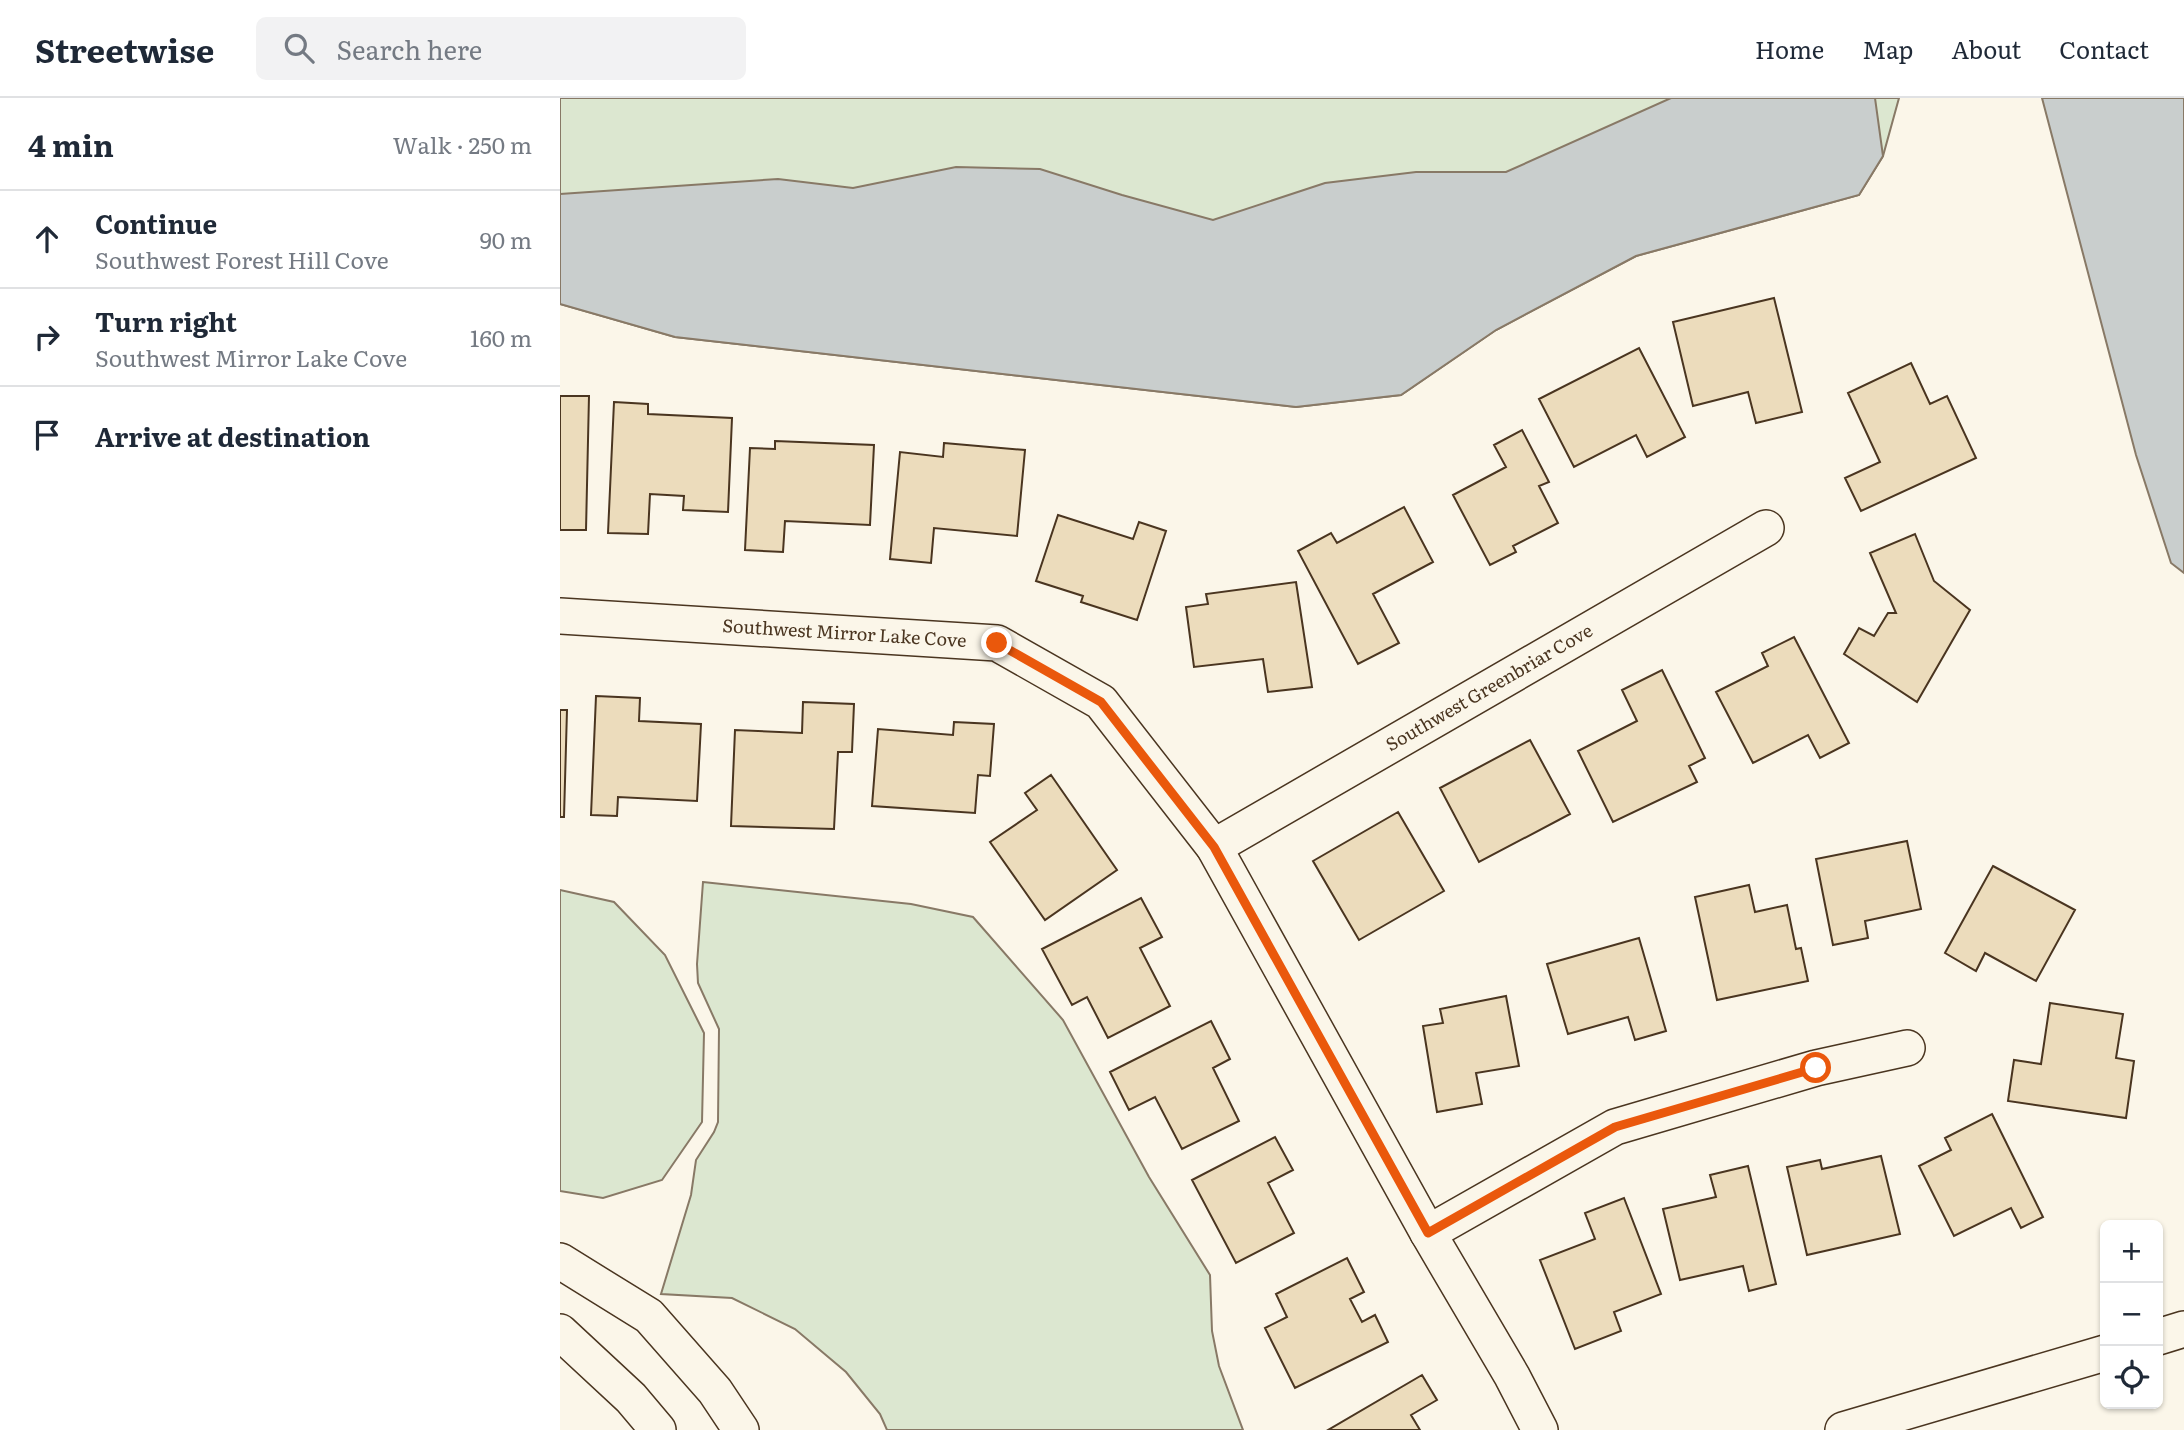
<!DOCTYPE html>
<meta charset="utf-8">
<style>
body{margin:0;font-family:Literata,serif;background:#f2f2f3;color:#1f2937}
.controls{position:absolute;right:21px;bottom:21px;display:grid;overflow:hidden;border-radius:10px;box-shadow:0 2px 5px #0004}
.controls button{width:63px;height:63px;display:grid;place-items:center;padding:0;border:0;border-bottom:2px solid #e0e1e3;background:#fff;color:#1f2937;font:35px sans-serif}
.stop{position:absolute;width:21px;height:21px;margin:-16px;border:5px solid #ea580c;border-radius:50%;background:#fff}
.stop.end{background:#ea580c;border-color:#fff;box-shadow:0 2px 7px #0008}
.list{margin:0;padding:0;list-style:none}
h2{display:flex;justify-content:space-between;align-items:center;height:91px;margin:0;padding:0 28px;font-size:30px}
h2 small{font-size:23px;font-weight:400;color:#747a83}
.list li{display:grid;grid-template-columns:46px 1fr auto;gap:21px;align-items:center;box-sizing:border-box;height:98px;padding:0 28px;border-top:2px solid #e0e1e3}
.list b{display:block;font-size:26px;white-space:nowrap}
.list p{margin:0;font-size:23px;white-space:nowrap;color:#747a83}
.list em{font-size:23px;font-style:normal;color:#747a83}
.icon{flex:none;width:38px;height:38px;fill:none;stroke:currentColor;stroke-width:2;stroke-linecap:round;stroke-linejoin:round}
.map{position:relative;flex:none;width:1624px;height:1332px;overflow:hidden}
header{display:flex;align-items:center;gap:42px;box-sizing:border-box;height:98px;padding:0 35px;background:#fff;border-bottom:2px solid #e0e1e3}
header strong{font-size:33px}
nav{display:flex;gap:38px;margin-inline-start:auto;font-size:24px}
.search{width:490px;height:63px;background:#f2f2f3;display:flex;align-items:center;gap:18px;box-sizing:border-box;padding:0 24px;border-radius:10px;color:#747a83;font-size:26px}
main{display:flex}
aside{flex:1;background:#fff}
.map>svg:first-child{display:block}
</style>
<header>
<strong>Streetwise</strong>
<div class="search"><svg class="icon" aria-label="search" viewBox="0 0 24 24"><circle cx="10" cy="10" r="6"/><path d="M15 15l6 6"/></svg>Search here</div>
<nav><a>Home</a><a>Map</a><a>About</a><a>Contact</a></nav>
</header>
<main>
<aside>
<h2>4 min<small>Walk · 250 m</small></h2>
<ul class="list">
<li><svg class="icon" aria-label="ahead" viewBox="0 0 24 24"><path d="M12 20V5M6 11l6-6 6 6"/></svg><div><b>Continue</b><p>Southwest Forest Hill Cove</p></div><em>90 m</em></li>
<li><svg class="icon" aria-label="right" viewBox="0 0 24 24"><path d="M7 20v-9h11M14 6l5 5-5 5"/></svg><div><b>Turn right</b><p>Southwest Mirror Lake Cove</p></div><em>160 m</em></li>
<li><svg class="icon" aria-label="arrive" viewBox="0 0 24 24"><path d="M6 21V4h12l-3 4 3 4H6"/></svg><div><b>Arrive at destination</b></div></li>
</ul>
</aside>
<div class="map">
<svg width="1624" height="1332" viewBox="0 0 1624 1332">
<rect width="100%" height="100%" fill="#fbf6e9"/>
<path fill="#dce7d0" stroke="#887966" stroke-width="2" d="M 0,0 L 1339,0 L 1323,58 L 1299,97 L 1076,158 L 936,232 L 841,297 L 736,309 L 115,239 L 0,206 Z
M 143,784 L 351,806 L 413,819 L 503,922 L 589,1079 L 650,1177 L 652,1233 L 659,1268 L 683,1332 L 327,1332 L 320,1316 L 286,1274 L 235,1231 L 172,1200 L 101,1196 L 131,1097 L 136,1062 L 154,1034 L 158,1024 L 159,931 L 138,885 L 137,866 Z
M 0,792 L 54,804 L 105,857 L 144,935 L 142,1024 L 102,1082 L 43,1100 L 0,1093 Z"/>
<path fill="#c9cecd" stroke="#887966" stroke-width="2" d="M 1111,0 L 1315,0 L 1323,58 L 1299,97 L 1076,158 L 936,232 L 841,297 L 736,309 L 115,239 L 0,206 L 0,96 L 218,81 L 293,90 L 396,69 L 480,71 L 562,97 L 653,122 L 765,85 L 856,74 L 946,74 Z
M 1482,0 L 1624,0 L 1624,475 L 1611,465 L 1576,357 Z"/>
<path fill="#ecdcbc" stroke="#4a3520" stroke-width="2" d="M 1214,200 L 1242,314 L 1196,325 L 1188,294 L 1133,308 L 1113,224 Z
M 1079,250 L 1125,339 L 1087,359 L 1076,337 L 1014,369 L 979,301 Z
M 1351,265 L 1370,306 L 1387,298 L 1416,360 L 1301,413 L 1285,380 L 1320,364 L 1288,295 Z
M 0,298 L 29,298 L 26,432 L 0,432 Z
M 54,304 L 88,306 L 88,316 L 172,320 L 168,414 L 123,412 L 124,398 L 90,396 L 88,436 L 48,435 Z
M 962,332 L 989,384 L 979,388 L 998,425 L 953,448 L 956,454 L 930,467 L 893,397 L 946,369 L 934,347 Z
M 215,343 L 314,347 L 310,427 L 225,423 L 223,454 L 185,452 L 190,350 L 215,351 Z
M 384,345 L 465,352 L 457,438 L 374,430 L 371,465 L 330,461 L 340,354 L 383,359 Z
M 844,409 L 873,464 L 813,496 L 839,545 L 798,566 L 738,453 L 771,435 L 777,445 Z
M 498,417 L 573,441 L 579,424 L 606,433 L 577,522 L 521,504 L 523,498 L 476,483 Z
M 1355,436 L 1374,483 L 1410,512 L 1357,604 L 1284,556 L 1299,530 L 1314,538 L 1328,515 L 1336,515 L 1310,455 Z
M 736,484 L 752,589 L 708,594 L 703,561 L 634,569 L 626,509 L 648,506 L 646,496 Z
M 1234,539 L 1289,645 L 1260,660 L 1248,637 L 1193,665 L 1156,594 L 1208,568 L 1202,555 Z
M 1102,572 L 1145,660 L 1129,668 L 1137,684 L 1053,724 L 1018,653 L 1077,623 L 1062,592 Z
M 36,598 L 80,600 L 79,623 L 141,626 L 137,703 L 58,699 L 57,718 L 31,717 Z
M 243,604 L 294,606 L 292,654 L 278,654 L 274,731 L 171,728 L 175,632 L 242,635 Z
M 0,612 L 7,612 L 4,719 L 0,719 Z
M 394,624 L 434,626 L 430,678 L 418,677 L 415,715 L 312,708 L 318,631 L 393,637 Z
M 970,642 L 1010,716 L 919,764 L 880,690 Z
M 491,677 L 557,772 L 485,822 L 430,744 L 477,712 L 465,695 Z
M 838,714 L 884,793 L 799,842 L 753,763 Z
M 1347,743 L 1361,811 L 1305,823 L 1308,840 L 1273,847 L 1256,761 Z
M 1433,768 L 1515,812 L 1476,883 L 1425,855 L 1416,873 L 1385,855 Z
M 1189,787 L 1195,814 L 1227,807 L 1236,851 L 1241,850 L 1248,883 L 1157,902 L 1135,799 Z
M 581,800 L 602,839 L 580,850 L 610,908 L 548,940 L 527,899 L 512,907 L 482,851 Z
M 1079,840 L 1106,933 L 1075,942 L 1068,919 L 1008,936 L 987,866 Z
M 946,898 L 959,968 L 916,975 L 922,1006 L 877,1014 L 863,928 L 883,925 L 880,911 Z
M 1490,905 L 1563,916 L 1556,960 L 1574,963 L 1566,1020 L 1448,1003 L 1454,962 L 1481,966 Z
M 651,923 L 670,961 L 653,970 L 679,1023 L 622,1051 L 595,999 L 569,1012 L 550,974 Z
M 1432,1016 L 1483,1119 L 1461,1130 L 1451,1110 L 1394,1138 L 1359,1068 L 1391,1052 L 1385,1040 Z
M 715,1039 L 733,1072 L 708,1085 L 734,1135 L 676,1165 L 632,1082 Z
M 1321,1058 L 1340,1136 L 1247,1157 L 1227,1069 L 1260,1062 L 1262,1071 Z
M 1188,1068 L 1216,1186 L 1189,1193 L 1183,1168 L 1120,1182 L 1103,1111 L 1156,1099 L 1150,1077 Z
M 1064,1100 L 1101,1196 L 1054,1214 L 1061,1233 L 1015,1251 L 980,1162 L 1035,1141 L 1025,1115 Z
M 787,1160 L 804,1194 L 790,1201 L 802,1224 L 815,1217 L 828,1244 L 735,1290 L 705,1230 L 727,1219 L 716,1196 Z
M 862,1277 L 877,1302 L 851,1317 L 860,1332 L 768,1332 Z"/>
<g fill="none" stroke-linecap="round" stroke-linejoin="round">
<defs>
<g id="minor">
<path id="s1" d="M 0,518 L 437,545 L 541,604 L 654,749 L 868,1135 L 952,1278 L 980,1332"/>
<path id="s2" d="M 654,749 L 1206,430"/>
<path d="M 868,1135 L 1055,1029 L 1256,970 L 1347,950"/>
<path d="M 0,1163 L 89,1218 L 155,1293 L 181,1332"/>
<path d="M 0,1234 L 71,1300 L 98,1332"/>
<path d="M 1598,1239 L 1624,1231"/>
<path d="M 1283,1332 L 1545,1255"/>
</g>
</defs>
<use href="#minor" stroke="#4a3520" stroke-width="38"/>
<use href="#minor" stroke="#fbf6e9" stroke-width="35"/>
</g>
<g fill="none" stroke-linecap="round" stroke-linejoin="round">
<path stroke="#ea580c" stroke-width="9" d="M 437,545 L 541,604 L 654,749 L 868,1135 L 1055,1029 L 1256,970"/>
</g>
<g text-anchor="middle" stroke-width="5" stroke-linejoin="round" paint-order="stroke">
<g font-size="18" fill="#4a3520" stroke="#fbf6e9">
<text dy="6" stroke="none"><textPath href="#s1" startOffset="285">Southwest Mirror Lake Cove</textPath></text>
<text dy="6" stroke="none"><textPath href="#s2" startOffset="318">Southwest Greenbriar Cove</textPath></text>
</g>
</g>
</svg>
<div class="controls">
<button>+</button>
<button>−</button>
<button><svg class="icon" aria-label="locate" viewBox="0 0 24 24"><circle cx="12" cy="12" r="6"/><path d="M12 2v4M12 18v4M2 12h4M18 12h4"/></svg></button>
</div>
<div class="stop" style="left:1256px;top:970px"></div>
<div class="stop end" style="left:437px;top:545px"></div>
</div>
</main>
